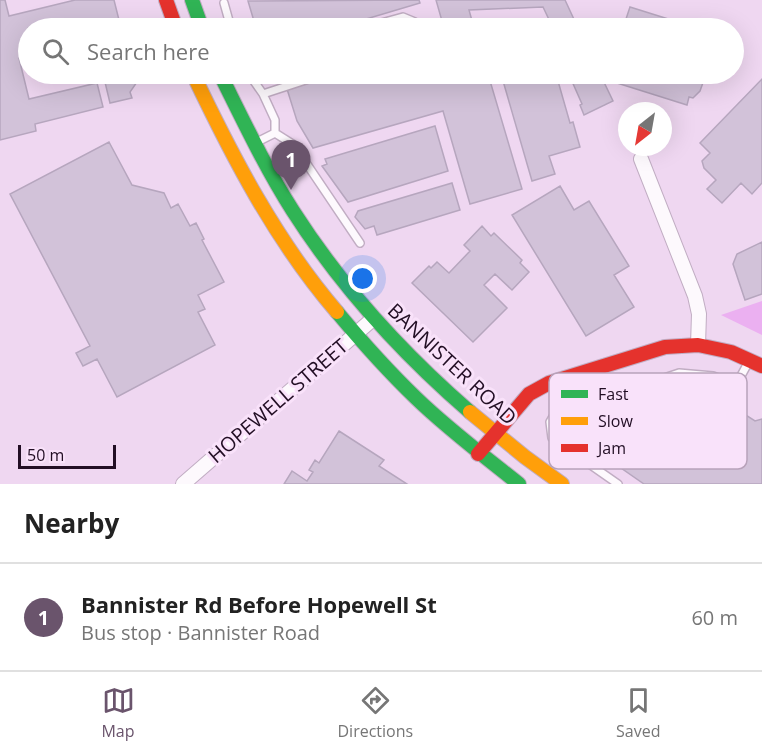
<!DOCTYPE html>
<meta charset="utf-8">
<style>
body{margin:0;font-family:"Open Sans",sans-serif;background:#f6f6f6;color:#222}
.compass{position:absolute;left:618px;top:102px;width:54px;height:54px;border-radius:50%;background:#fff;box-shadow:0 6px 24px #0002;rotate:211deg}
.scale{position:absolute;left:18px;bottom:15px;width:98px;box-sizing:border-box;padding-left:6px;border:3px solid #220e24;border-top:0;font-size:16px;line-height:21px;white-space:nowrap;color:#220e24;-webkit-text-stroke:4px #f9e2fa;paint-order:stroke}
.you{position:absolute;left:363px;top:279px;width:21px;height:21px;margin:-15px;border:4px solid #fff;border-radius:50%;background:#1a73e8;box-shadow:0 0 0 9px #1a73e833}
.badge{display:grid;place-items:center;width:39px;height:39px;border-radius:50%;background:#6a546c;color:#fff;font-size:20px;font-weight:700}
.pin{position:absolute;translate:-50% -50px;filter:drop-shadow(0 2px 3px #0008)}
.pin::after{content:'';position:absolute;top:32px;width:21px;height:18px;background:inherit;clip-path:polygon(0 0,100% 0,50% 100%)}
.list{margin:0;padding:0;list-style:none}
h2{display:flex;justify-content:space-between;align-items:center;height:78px;margin:0;padding:0 24px;font-size:26px}
h2 small{font-size:20px;font-weight:400;color:#767676}
.list li{display:grid;grid-template-columns:39px 1fr auto;gap:18px;align-items:center;box-sizing:border-box;height:108px;padding:0 24px;border-top:2px solid #e0e0e0}
.list b{display:block;font-size:22px;white-space:nowrap}
.list p{margin:0;font-size:20px;white-space:nowrap;color:#767676}
.list em{font-size:20px;font-style:normal;color:#767676}
.icon{flex:none;width:33px;height:33px;fill:none;stroke:currentColor;stroke-width:2;stroke-linecap:round;stroke-linejoin:round}
.map{position:relative;flex:none;width:762px;height:484px;overflow:hidden}
.search{position:absolute;background:#fff;box-shadow:0 6px 24px #0002;left:18px;right:18px;top:18px;height:66px;display:flex;align-items:center;gap:15px;box-sizing:border-box;padding:0 21px;border-radius:33px;color:#767676;font-size:22px}
.sheet{height:186px;background:#fff}
nav{display:flex;justify-content:space-around;align-items:center;box-sizing:border-box;height:84px;border-top:2px solid #e0e0e0;background:#fff;font-size:16px;color:#767676}
nav a{display:grid;justify-items:center;gap:3px}
nav .on{color:#6a546c}
.map>svg:first-child{display:block}
</style>
<div class="map">
<svg width="762" height="484" viewBox="0 0 762 484">
<rect width="100%" height="100%" fill="#efd7f1"/>
<path fill="#ebb0f1" d="M 762,301 L 762,335 L 721,315 Z"/>
<path fill="#d2c2d9" stroke="#b6a6be" stroke-width="1.5" d="M 0,0 L 5,0 L 9,16 L 75,0 L 114,0 L 121,28 L 28,28 L 28,56 L 19,58 L 29,99 L 97,83 L 103,107 L 35,124 L 36,131 L 0,140 Z
M 419,0 L 420,3 L 336,28 L 256,28 L 248,1 Z
M 436,0 L 565,0 L 578,28 L 553,28 L 543,7 L 469,10 L 474,28 L 444,28 Z
M 630,7 L 697,28 L 623,28 Z
M 528,21 L 529,25 L 536,23 L 537,28 L 487,27 L 493,26 L 492,22 Z
M 96,74 L 126,74 L 137,82 L 130,92 L 132,98 L 110,103 L 104,78 L 97,80 Z
M 342,74 L 488,74 L 522,189 L 470,204 L 443,111 L 313,148 L 297,121 L 287,89 Z
M 501,74 L 556,74 L 570,123 L 573,122 L 580,147 L 549,156 L 555,174 L 532,181 Z
M 571,74 L 600,74 L 613,101 L 584,115 L 580,105 L 582,104 L 571,79 L 573,78 Z
M 614,74 L 706,74 L 700,91 L 693,98 L 689,97 L 687,105 L 617,83 L 620,75 Z
M 762,79 L 762,183 L 752,194 L 741,183 L 722,203 L 707,189 L 716,180 L 704,168 L 702,161 L 710,153 L 700,143 Z
M 435,126 L 448,171 L 348,202 L 322,166 L 327,164 L 325,159 Z
M 109,142 L 132,185 L 164,193 L 171,208 L 178,204 L 190,226 L 196,223 L 204,239 L 202,240 L 224,282 L 198,295 L 205,309 L 198,312 L 215,345 L 117,397 L 97,359 L 83,366 L 76,353 L 90,346 L 10,194 Z
M 452,183 L 460,210 L 377,235 L 374,226 L 365,229 L 355,217 L 358,211 Z
M 560,186 L 574,210 L 589,201 L 629,266 L 614,275 L 634,307 L 586,336 L 512,215 Z
M 482,226 L 491,236 L 494,233 L 522,260 L 520,263 L 529,272 L 512,290 L 495,274 L 484,285 L 507,308 L 473,342 L 412,283 L 429,266 L 431,268 L 437,262 L 449,273 L 470,251 L 464,245 Z
M 762,242 L 762,294 L 745,300 L 733,264 L 737,254 Z
M 687,387 L 732,418 L 738,410 L 755,421 L 762,419 L 762,484 L 644,484 L 565,429 L 571,421 L 590,416 L 595,419 L 599,413 L 611,409 L 619,415 L 624,408 L 639,418 L 634,426 L 660,446 L 671,430 L 650,415 L 656,407 L 651,403 L 655,396 Z
M 339,431 L 384,460 L 379,466 L 407,484 L 284,484 L 292,471 L 307,481 L 313,472 L 309,470 L 315,460 L 319,463 Z"/>
<g fill="none" stroke-linecap="round" stroke-linejoin="round">
<defs>
<path id="lane" d="M 224,3 L 231,28
M 363,28 L 403,17 L 415,22 L 417,28
M 249,74 L 263,94
M 275,133 L 294,145 L 360,243
M 257,142 L 275,133 L 275,120 L 263,94 L 324,74
M 618,484 L 552,438 L 550,422 L 554,415 L 679,373 L 713,376 L 736,385 L 748,363"/>
<path id="street" d="M 641,159 L 695,296 L 699,314 L 698,345
M 183,484 L 374,318"/>
<path id="fast" d="M 192,0 L 202,28
M 220,74 C 243,120 265,167 293,211 C 341,286 403,354 470,412
M 337,312 C 362,342 388,371 416,398 C 448,429 484,456 519,484"/>
<path id="slow" d="M 193,74 C 233,158 276,241 337,312
M 470,412 L 525,457 L 562,484"/>
<path id="jam" d="M 166,0 L 176,28
M 478,454 L 529,394 L 549,383 L 665,347 L 698,345 L 731,352 L 762,366"/>
</defs>
<use href="#lane" stroke="#c1adc3" stroke-width="10"/>
<use href="#street" stroke="#c1adc3" stroke-width="16"/>
<use href="#fast" stroke="#c1adc3" stroke-width="16"/>
<use href="#slow" stroke="#c1adc3" stroke-width="16"/>
<use href="#jam" stroke="#c1adc3" stroke-width="16"/>
<use href="#lane" stroke="#fdf9fd" stroke-width="7"/>
<use href="#street" stroke="#fdf9fd" stroke-width="14"/>
<use href="#fast" stroke="#30b455" stroke-width="14"/>
<use href="#slow" stroke="#ff9f0a" stroke-width="14"/>
<use href="#jam" stroke="#e5322d" stroke-width="14"/>
</g>
<g text-anchor="middle" stroke-width="6" stroke-linejoin="round" paint-order="stroke">
<g font-size="20" fill="#220e24" stroke="#f9e2fa">
<text transform="translate(452 364) rotate(43)" y="7">BANNISTER ROAD</text>
<text transform="translate(278 401) rotate(-41)" y="7">HOPEWELL STREET</text>
</g>
</g>
<rect x="549" y="373" width="198" height="96" rx="9" fill="#f9e2fa" stroke="#b8a2ba" stroke-width="1.5"/>
<rect x="561" y="390" width="27" height="8" fill="#30b455"/>
<rect x="561" y="417" width="27" height="8" fill="#ff9f0a"/>
<rect x="561" y="444" width="27" height="8" fill="#e5322d"/>
<g font-size="16" fill="#220e24">
<text x="598" y="400">Fast</text>
<text x="598" y="427">Slow</text>
<text x="598" y="454">Jam</text>
</g>
</svg>
<svg class="compass" viewBox="-18 -18 36 36"><path d="M0-13l5 13h-10z" fill="#e53935"/><path d="M0 13l5-13h-10z" fill="#767676"/></svg>
<div class="scale">50 m</div>
<div class="you"></div>
<div class="pin badge" style="left:291px;top:190px">1</div>
<div class="search"><svg class="icon" aria-label="search" viewBox="0 0 24 24"><circle cx="10" cy="10" r="6"/><path d="M15 15l6 6"/></svg>Search here</div>
</div>
<section class="sheet">
<h2>Nearby<small></small></h2>
<ul class="list">
<li><span class="badge">1</span><div><b>Bannister Rd Before Hopewell St</b><p>Bus stop · Bannister Road</p></div><em>60 m</em></li>
</ul>
</section>
<nav>
<a class="on"><svg class="icon" aria-label="map" viewBox="0 0 24 24"><path d="M3 6l6-2 6 2 6-2v14l-6 2-6-2-6 2zM9 4v14M15 6v14"/></svg>Map</a>
<a><svg class="icon" aria-label="directions" viewBox="0 0 24 24"><path d="M12 3l9 9-9 9-9-9zM9 14v-3h6M13 9l2 2-2 2"/></svg>Directions</a>
<a><svg class="icon" aria-label="saved" viewBox="0 0 24 24"><path d="M7 4h10v16l-5-4-5 4z"/></svg>Saved</a>
</nav>
